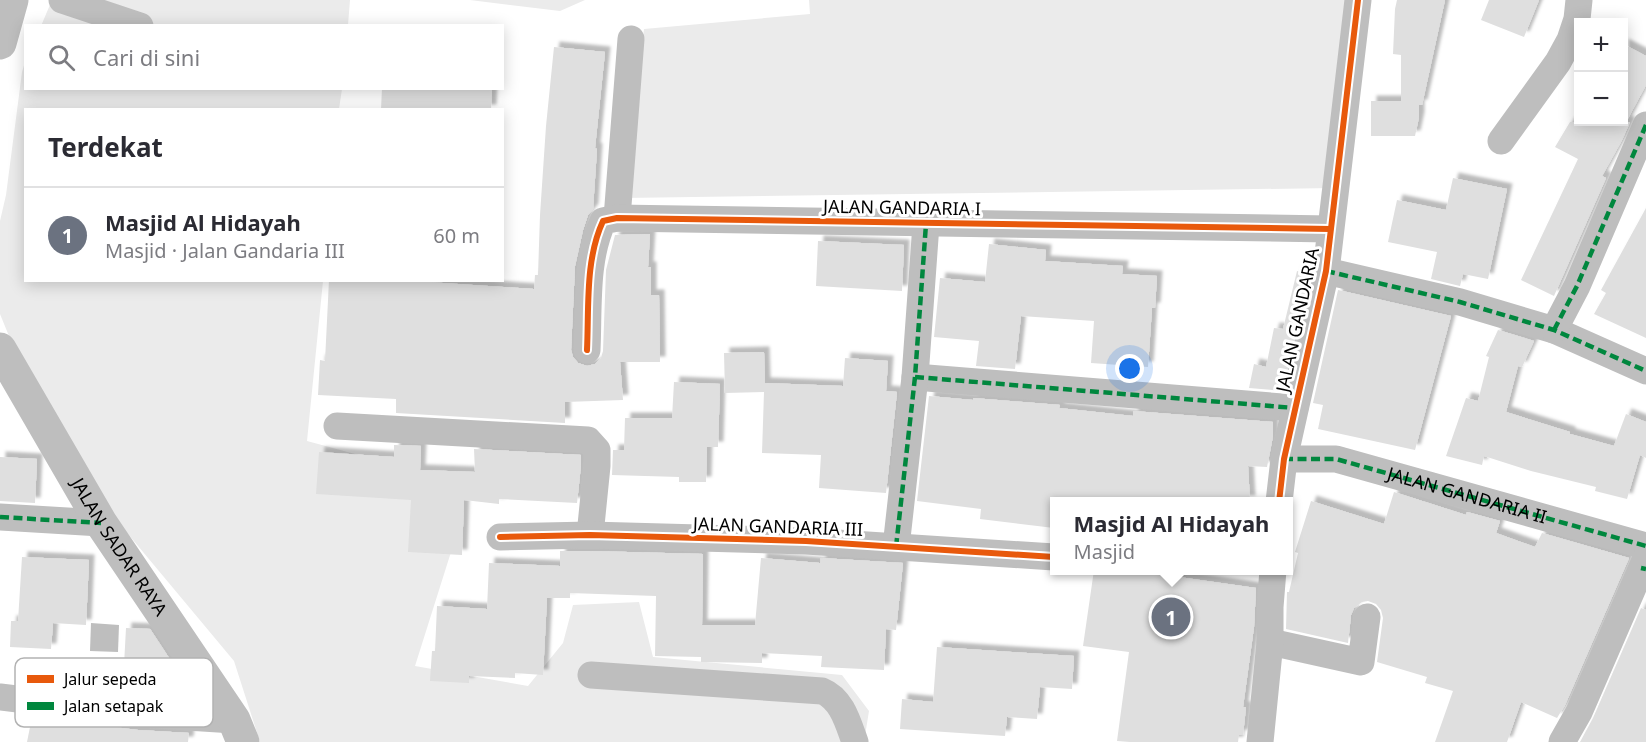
<!DOCTYPE html>
<html lang="id">
<meta charset="utf-8">
<style>
body{margin:0;font-family:"Noto Sans",sans-serif;background:#f2f2f3;color:#2b2b33}
.controls{position:absolute;right:18px;top:18px;display:grid;overflow:hidden;border-radius:0px;box-shadow:0 3px 15px #0003}
.controls button{width:54px;height:54px;display:grid;place-items:center;padding:0;border:0;border-bottom:2px solid #e1e1e2;background:#fff;color:#2b2b33;font:30px sans-serif}
.you{position:absolute;left:1130px;top:369px;width:21px;height:21px;margin:-15px;border:4px solid #fff;border-radius:50%;background:#1a73e8;box-shadow:0 0 0 9px #1a73e833}
.badge{display:grid;place-items:center;width:39px;height:39px;border-radius:50%;background:#595959;color:#fff;font-size:20px;font-weight:700}
.pin{position:absolute;translate:-50% -50%;border:3px solid #fff;box-shadow:0 2px 6px #0006}
.popup{position:absolute;left:1050px;top:497px;width:243px;height:78px;box-sizing:border-box;display:grid;place-content:center;border-radius:0px;background:#fff;filter:drop-shadow(0 2px 4px #0005);font-size:20px;white-space:nowrap;color:#7c7c81}
.popup b{font-size:22px;color:#2b2b33}
.popup::after{content:'';position:absolute;left:50%;top:100%;margin-left:-12px;border:12px solid transparent;border-top-color:#fff}
.list{margin:0;padding:0;list-style:none}
h2{display:flex;justify-content:space-between;align-items:center;height:78px;margin:0;padding:0 24px;font-size:26px}
h2 small{font-size:20px;font-weight:400;color:#7c7c81}
.list li{display:grid;grid-template-columns:39px 1fr auto;gap:18px;align-items:center;box-sizing:border-box;height:96px;padding:0 24px;border-top:2px solid #e1e1e2}
.list b{display:block;font-size:22px;white-space:nowrap}
.list p{margin:0;font-size:20px;white-space:nowrap;color:#7c7c81}
.list em{font-size:20px;font-style:normal;color:#7c7c81}
.icon{flex:none;width:33px;height:33px;fill:none;stroke:currentColor;stroke-width:2;stroke-linecap:round;stroke-linejoin:round}
.map{position:relative;flex:none;width:1646px;height:742px;overflow:hidden}
.search{position:absolute;background:#fff;box-shadow:0 3px 15px #0003;left:24px;top:24px;width:480px;height:66px;display:flex;align-items:center;gap:15px;box-sizing:border-box;padding:0 21px;border-radius:0px;color:#7c7c81;font-size:22px}
.panel{position:absolute;background:#fff;box-shadow:0 3px 15px #0003;left:24px;top:108px;width:480px;height:174px;border-radius:0px}
.map>svg:first-child{display:block}
</style>
<div class="map">
<svg width="1646" height="742" viewBox="0 0 1646 742">
<defs>
<filter id="shadow"><feDropShadow dx="5.5" dy="-5.5" stdDeviation="1.5" flood-color="#0004"/></filter>
</defs>
<rect width="100%" height="100%" fill="#fff"/>
<path fill="#ebebeb" d="M 52,0 L 350,0 L 348,25 L 41,26 Z
M 470,0 L 585,0 L 560,11 Z
M 809,0 L 1348,0 L 1333,188 L 623,198 L 644,29 L 810,14 Z
M 25,62 L 26,88 L 342,89 L 339,109 L 26,110 L 26,280 L 323,281 L 307,441 L 418,471 L 457,533 L 415,666 L 528,686 L 563,643 L 573,605 L 639,602 L 653,657 L 842,675 L 869,711 L 864,742 L 260,742 L 234,661 L 118,522 L 29,385 L 0,314 L 0,221 L 6,195 L 22,72 Z"/>
<path fill="#bebebe" d="M 91,623 L 119,625 L 118,652 L 90,651 Z"/>
<path fill="#dfdfdf" filter="url(#shadow)" d="M 1397,0 L 1445,0 L 1422,105 L 1419,105 L 1419,117 L 1415,136 L 1371,136 L 1371,101 L 1401,101 L 1401,55 L 1393,54 L 1395,9 Z
M 1489,0 L 1539,0 L 1524,37 L 1481,20 Z
M 1623,44 L 1646,56 L 1646,85 L 1626,122 L 1630,122 L 1622,140 L 1602,176 L 1606,178 L 1554,296 L 1521,280 L 1578,159 L 1555,147 L 1570,122 L 1623,122 Z
M 554,47 L 605,52 L 595,148 L 597,149 L 593,209 L 588,215 L 583,230 L 575,266 L 571,350 L 573,357 L 578,363 L 587,366 L 595,364 L 601,358 L 603,351 L 606,270 L 615,235 L 650,234 L 648,267 L 651,267 L 651,295 L 659,295 L 660,362 L 620,362 L 623,400 L 565,402 L 565,423 L 396,413 L 396,399 L 318,395 L 320,360 L 325,361 L 329,280 L 397,280 L 534,289 L 535,275 L 538,275 L 540,215 L 546,126 Z
M 382,88 L 492,88 L 491,110 L 381,110 Z
M 1453,178 L 1507,189 L 1488,279 L 1463,274 L 1460,286 L 1431,279 L 1437,252 L 1388,242 L 1397,200 L 1446,210 Z
M 1646,208 L 1646,338 L 1594,314 L 1606,293 L 1601,290 Z
M 818,241 L 904,245 L 902,291 L 816,286 Z
M 989,244 L 1046,250 L 1045,261 L 1123,266 L 1122,274 L 1157,276 L 1155,308 L 1152,308 L 1148,367 L 1091,363 L 1094,321 L 1021,316 L 1015,369 L 976,366 L 979,341 L 934,337 L 940,278 L 985,282 Z
M 1297,271 L 1309,274 L 1283,391 L 1249,388 L 1254,364 L 1266,367 L 1274,328 L 1283,329 Z
M 1338,290 L 1451,316 L 1415,450 L 1318,429 L 1323,405 L 1313,403 Z
M 1498,330 L 1534,341 L 1522,367 L 1518,366 L 1506,412 L 1570,432 L 1570,434 L 1614,446 L 1626,414 L 1646,422 L 1646,458 L 1640,455 L 1627,499 L 1595,491 L 1596,487 L 1531,471 L 1484,456 L 1482,465 L 1446,456 L 1466,398 L 1478,401 L 1489,357 L 1486,356 Z
M 764,352 L 765,383 L 843,386 L 845,358 L 888,361 L 886,391 L 897,392 L 886,493 L 819,488 L 821,455 L 762,453 L 764,392 L 725,393 L 724,353 Z
M 674,382 L 720,384 L 718,447 L 707,447 L 706,482 L 679,482 L 679,477 L 612,475 L 613,450 L 624,450 L 625,418 L 672,418 Z
M 929,396 L 973,400 L 973,398 L 1060,405 L 1059,408 L 1133,416 L 1133,411 L 1273,422 L 1273,436 L 1267,467 L 1248,466 L 1250,501 L 1054,501 L 1054,528 L 980,519 L 981,509 L 917,501 Z
M 394,445 L 421,446 L 420,470 L 475,472 L 474,449 L 581,455 L 581,465 L 577,503 L 499,499 L 499,504 L 464,500 L 462,555 L 408,552 L 411,500 L 316,494 L 319,452 L 394,457 Z
M 0,457 L 37,459 L 35,503 L 0,501 Z
M 1394,492 L 1466,515 L 1467,512 L 1500,521 L 1496,533 L 1535,547 L 1542,533 L 1629,558 L 1565,705 L 1557,718 L 1521,702 L 1507,742 L 1435,742 L 1453,691 L 1425,683 L 1427,677 L 1377,662 L 1383,618 L 1381,610 L 1376,604 L 1368,601 L 1362,602 L 1354,608 L 1351,615 L 1348,643 L 1286,629 L 1287,592 L 1289,592 L 1298,553 L 1295,552 L 1311,501 L 1384,524 Z
M 560,551 L 590,551 L 703,554 L 702,625 L 755,625 L 761,558 L 820,563 L 821,558 L 903,563 L 896,630 L 886,629 L 884,670 L 821,667 L 822,656 L 762,653 L 762,663 L 701,662 L 701,657 L 655,656 L 656,596 L 570,593 L 570,598 L 547,598 L 543,675 L 515,673 L 515,678 L 469,676 L 469,683 L 430,681 L 432,651 L 435,651 L 437,606 L 487,609 L 489,563 L 560,566 Z
M 22,557 L 89,560 L 86,625 L 53,623 L 51,649 L 10,647 L 11,621 L 18,621 Z
M 1094,570 L 1130,570 L 1256,588 L 1254,627 L 1243,707 L 1246,707 L 1243,735 L 1239,735 L 1238,742 L 1130,742 L 1117,741 L 1129,652 L 1083,646 Z
M 1641,608 L 1646,610 L 1646,742 L 1580,742 L 1593,718 Z
M 126,628 L 150,629 L 171,661 L 171,667 L 124,665 Z
M 937,647 L 1074,656 L 1072,689 L 1040,687 L 1037,719 L 1007,717 L 1005,736 L 900,729 L 902,699 L 933,702 Z
M 32,717 L 138,730 L 189,733 L 188,742 L 27,742 Z"/>
<g fill="none" stroke-linecap="round" stroke-linejoin="round">
<g stroke="#bebebe" stroke-width="27">
<path d="M 62,0 L 140,26"/>
<path d="M 1501,141 L 1558,62 L 1570,40 L 1577,19 L 1579,0"/>
<path d="M 617,218 L 631,39"/>
<path d="M 1326,271 L 1460,302 L 1554,330 L 1646,371"/>
<path d="M 1554,330 L 1577,286 L 1646,125"/>
<path d="M 587,350 C 589,307 585,260 603,221 L 617,218 L 1330,229"/>
<path d="M 915,377 L 1295,408"/>
<path d="M 337,426 L 588,440 L 597,450 L 597,466 L 590,535"/>
<path id="s1" d="M 1284,459 L 1336,459 L 1646,546"/>
<path d="M 1279,502 L 1284,459 L 1326,271 L 1358,0"/>
<path d="M 0,517 L 101,523"/>
<path d="M 500,537 L 590,535 L 806,541 L 1054,557"/>
<path d="M 896,547 L 915,377 L 926,224"/>
<path d="M 1270,642 L 1361,662 L 1367,617"/>
<path d="M 591,675 L 822,691 C 842,699 848,723 855,742"/>
<path d="M 0,697 L 140,714 L 234,720"/>
<path d="M 1260,742 L 1270,642 L 1270,607 L 1273,570"/>
<path d="M 1562,742 L 1579,712 L 1646,558"/>
</g>
<g stroke="#bebebe" stroke-width="33">
<path d="M 0,43 L 12,0"/>
<path id="s2" d="M 0,349 L 101,523 L 234,720 L 243,742"/>
</g>
<path stroke="#00873e" stroke-width="4.5" stroke-dasharray="9 4.5" stroke-linecap="butt" d="M 1326,271 L 1460,302 L 1554,330 L 1646,371
M 1554,330 L 1577,286 L 1646,125
M 915,377 L 1295,408
M 1284,459 L 1336,459 L 1646,546
M 0,517 L 101,523
M 896,547 L 915,377 L 926,224
M 1641,568 L 1646,569"/>
<defs>
<path id="cycleway" d="M 587,350 C 589,307 585,260 603,221 L 617,218 L 1330,229
M 1279,502 L 1284,459 L 1326,271 L 1358,0
M 500,537 L 590,535 L 806,541 L 1054,557"/>
</defs>
<use href="#cycleway" stroke="#fff" stroke-width="10"/>
<use href="#cycleway" stroke="#e8590c" stroke-width="6"/>
</g>
<g text-anchor="middle" stroke-width="6" stroke-linejoin="round" paint-order="stroke">
<g font-size="18" fill="#000" stroke="#fff">
<text transform="translate(902 208) rotate(1)" y="6">JALAN GANDARIA I</text>
<text transform="translate(1298 320) rotate(-78)" y="6">JALAN GANDARIA</text>
<text dy="6" stroke="none"><textPath href="#s1" startOffset="188">JALAN GANDARIA II</textPath></text>
<text transform="translate(778 527) rotate(2)" y="6">JALAN GANDARIA III</text>
<text dy="6" stroke="none"><textPath href="#s2" startOffset="231">JALAN SADAR RAYA</textPath></text>
</g>
</g>
<rect x="15" y="658" width="198" height="69" rx="9" fill="#fff" stroke="#b2b2b2" stroke-width="1.5"/>
<rect x="27" y="675" width="27" height="8" fill="#e8590c"/>
<rect x="27" y="702" width="27" height="8" fill="#00873e"/>
<g font-size="16" fill="#000">
<text x="64" y="685">Jalur sepeda</text>
<text x="64" y="712">Jalan setapak</text>
</g>
</svg>
<div class="controls">
<button>+</button>
<button>−</button>
</div>
<div class="you"></div>
<div class="pin badge" style="left:1171px;top:617px;background:#6b7280">1</div>
<div class="popup"><b>Masjid Al Hidayah</b>Masjid</div>
<div class="search"><svg class="icon" aria-label="search" viewBox="0 0 24 24"><circle cx="10" cy="10" r="6"/><path d="M15 15l6 6"/></svg>Cari di sini</div>
<section class="panel">
<h2>Terdekat<small></small></h2>
<ul class="list">
<li><span class="badge" style="background:#6b7280">1</span><div><b>Masjid Al Hidayah</b><p>Masjid · Jalan Gandaria III</p></div><em>60 m</em></li>
</ul>
</section>
</div>
